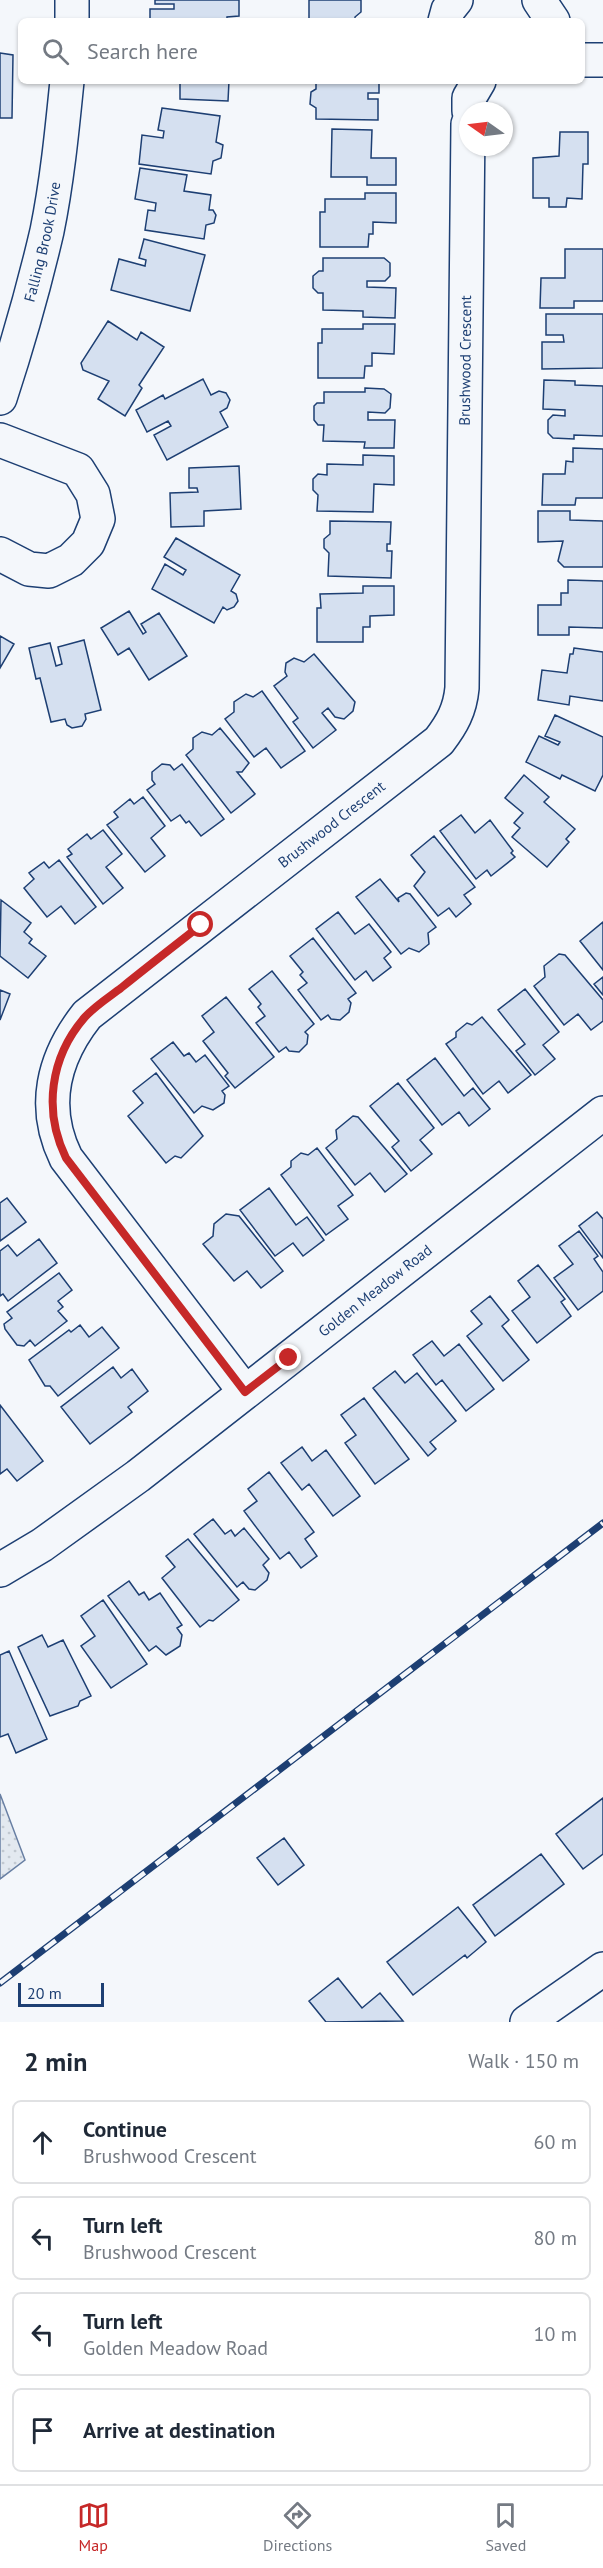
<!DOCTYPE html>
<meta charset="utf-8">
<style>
body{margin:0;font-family:"PT Sans",sans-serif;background:#f6f6f7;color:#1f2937}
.compass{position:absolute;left:459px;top:102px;width:54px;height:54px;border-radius:50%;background:#fff;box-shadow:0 2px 4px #0004;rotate:284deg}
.scale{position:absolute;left:18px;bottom:15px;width:86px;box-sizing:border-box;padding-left:6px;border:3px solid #1d3f73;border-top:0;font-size:16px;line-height:21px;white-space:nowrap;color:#1d3f73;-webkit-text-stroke:4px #f4f7fb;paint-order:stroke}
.stop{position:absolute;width:18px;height:18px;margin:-14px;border:4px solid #c62828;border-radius:50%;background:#fff}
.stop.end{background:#c62828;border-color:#fff;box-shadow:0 2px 6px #0008}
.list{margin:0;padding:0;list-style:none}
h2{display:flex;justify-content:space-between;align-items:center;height:78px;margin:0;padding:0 24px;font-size:26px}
h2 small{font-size:20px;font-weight:400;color:#747a83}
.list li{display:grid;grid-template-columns:39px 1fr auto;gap:18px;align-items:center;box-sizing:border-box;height:84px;margin:0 12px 12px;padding:0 12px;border:2px solid #e0e1e3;border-radius:9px}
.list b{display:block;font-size:22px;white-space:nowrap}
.list p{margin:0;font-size:20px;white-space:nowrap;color:#747a83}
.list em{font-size:20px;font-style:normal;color:#747a83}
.icon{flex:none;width:33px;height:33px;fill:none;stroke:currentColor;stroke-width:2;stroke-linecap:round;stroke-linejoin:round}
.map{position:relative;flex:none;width:603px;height:2022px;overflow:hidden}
.search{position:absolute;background:#fff;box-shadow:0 2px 4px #0004;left:18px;right:18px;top:18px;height:66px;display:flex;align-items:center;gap:15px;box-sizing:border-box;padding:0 21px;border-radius:9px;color:#747a83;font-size:22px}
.sheet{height:462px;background:#fff}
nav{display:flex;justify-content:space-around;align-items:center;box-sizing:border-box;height:84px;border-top:2px solid #e0e1e3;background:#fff;font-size:16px;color:#747a83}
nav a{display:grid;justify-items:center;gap:3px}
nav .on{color:#c62828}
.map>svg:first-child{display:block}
</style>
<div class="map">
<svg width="603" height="2022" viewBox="0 0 603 2022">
<defs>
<pattern id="park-dots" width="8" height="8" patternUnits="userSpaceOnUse" patternTransform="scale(1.5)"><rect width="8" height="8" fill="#e3e9f0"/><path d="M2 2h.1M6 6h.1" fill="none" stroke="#c2c9d1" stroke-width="1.8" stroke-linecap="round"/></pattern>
</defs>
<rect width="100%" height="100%" fill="#f4f7fb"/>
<path fill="url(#park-dots)" stroke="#687fa3" stroke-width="1.5" d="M 0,1794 L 25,1860 L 0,1879 Z"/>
<path fill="#d5e0f0" stroke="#1d3f73" stroke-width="1.5" d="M 155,0 L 239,0 L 239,16 L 227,17 L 227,21 L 150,21 L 150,9 L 174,9 L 174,4 L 155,4 Z
M 309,0 L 361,0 L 361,12 L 355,17 L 355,21 L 309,21 Z
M 0,53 L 13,55 L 12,118 L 0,118 Z
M 180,81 L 229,81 L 228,101 L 180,99 Z
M 316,81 L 379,81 L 379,93 L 368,93 L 368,99 L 378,99 L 378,120 L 316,119 L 316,108 L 310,104 L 311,92 L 316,89 Z
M 162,108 L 220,116 L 216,142 L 223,145 L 221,158 L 213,161 L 211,174 L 139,164 L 142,135 L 163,138 L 164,131 L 158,130 Z
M 332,129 L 372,130 L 371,158 L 396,158 L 396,185 L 367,185 L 367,177 L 331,177 Z
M 560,132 L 588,132 L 588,164 L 583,164 L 582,199 L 567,198 L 566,207 L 549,207 L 549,198 L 533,198 L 533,158 L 559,156 Z
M 140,168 L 187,175 L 184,191 L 211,195 L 209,210 L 213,210 L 216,215 L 214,223 L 206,225 L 204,239 L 145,230 L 148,210 L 155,211 L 156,203 L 135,199 Z
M 365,193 L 396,193 L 396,223 L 373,222 L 373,234 L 369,234 L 368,247 L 320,247 L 320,212 L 325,212 L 325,199 L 365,199 Z
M 144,239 L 205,255 L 190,311 L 111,290 L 119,259 L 145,266 L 146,260 L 139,258 Z
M 565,249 L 603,249 L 603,301 L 574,301 L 574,308 L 540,308 L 541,278 L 565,278 Z
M 323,258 L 384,258 L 390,263 L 390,276 L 385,281 L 367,281 L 367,287 L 396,288 L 395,318 L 363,317 L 363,311 L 323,310 L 323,293 L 318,293 L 313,288 L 313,276 L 319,271 L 323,271 Z
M 546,314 L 603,314 L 603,368 L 542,369 L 542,342 L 564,342 L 563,335 L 546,335 Z
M 108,321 L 137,340 L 141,332 L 164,347 L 139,385 L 142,388 L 125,416 L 98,399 L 109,381 L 83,370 L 81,363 Z
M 363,324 L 395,324 L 394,354 L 372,353 L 372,366 L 365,366 L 364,378 L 318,378 L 318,343 L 322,343 L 322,329 L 363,329 Z
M 203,379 L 211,395 L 219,391 L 226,393 L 230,400 L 227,408 L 220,412 L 228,427 L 167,460 L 154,435 L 171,426 L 168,421 L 147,432 L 136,410 L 163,395 L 165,399 Z
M 544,380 L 575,381 L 575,385 L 603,386 L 603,436 L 574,435 L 574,439 L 553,438 L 548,433 L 548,420 L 553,415 L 565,416 L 565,410 L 543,409 Z
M 365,388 L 384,389 L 391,394 L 390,408 L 385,413 L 368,412 L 368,420 L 395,420 L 394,448 L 364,448 L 365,442 L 323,441 L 324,425 L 318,425 L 314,420 L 314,406 L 317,403 L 324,403 L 324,392 L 365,392 Z
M 573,448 L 603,449 L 603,498 L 576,498 L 575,505 L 542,505 L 543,474 L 565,474 L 566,461 L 573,462 Z
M 363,455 L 394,456 L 394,485 L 374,484 L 373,512 L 317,511 L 318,495 L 313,490 L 313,479 L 318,474 L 327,475 L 327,464 L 363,465 Z
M 239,466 L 241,509 L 204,511 L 204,526 L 171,527 L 170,493 L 198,492 L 197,488 L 189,488 L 189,468 Z
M 538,511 L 570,511 L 570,520 L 603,521 L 603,567 L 564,567 L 558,561 L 563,541 L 538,542 Z
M 330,521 L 391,522 L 390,544 L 387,544 L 387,551 L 392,551 L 391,578 L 328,576 L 329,553 L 324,548 L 324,539 L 330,534 Z
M 176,538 L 240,575 L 231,591 L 236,594 L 238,601 L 234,607 L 227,610 L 223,607 L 214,623 L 152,589 L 165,564 L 183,575 L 186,570 L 164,557 Z
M 568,580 L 603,581 L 603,628 L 569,627 L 569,635 L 538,635 L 538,605 L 561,605 L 561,593 L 568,593 Z
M 363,586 L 394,586 L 394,615 L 370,616 L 370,627 L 363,627 L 363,642 L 317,642 L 317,608 L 321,608 L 320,594 L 363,593 Z
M 129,611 L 143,634 L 146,632 L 141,624 L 159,613 L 187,656 L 149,680 L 129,648 L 118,655 L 101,628 Z
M 0,636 L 14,644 L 0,668 Z
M 84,640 L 101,710 L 85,714 L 86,719 L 82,726 L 72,728 L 67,725 L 65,719 L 51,722 L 40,678 L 36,679 L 29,648 L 50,643 L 56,666 L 62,664 L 58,647 Z
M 574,648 L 603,652 L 603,701 L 570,696 L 569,705 L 538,700 L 542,670 L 567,673 L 570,654 L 573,654 Z
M 314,654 L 355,702 L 353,711 L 344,719 L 335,717 L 328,708 L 322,713 L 336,730 L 313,748 L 293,722 L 298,718 L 274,686 L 287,676 L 285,672 L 286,663 L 294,658 L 304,662 Z
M 262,691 L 305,751 L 281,768 L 266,748 L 254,757 L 225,719 L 234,712 L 234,702 L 246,694 L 253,697 Z
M 555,715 L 603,737 L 603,775 L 595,791 L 562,775 L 560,779 L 526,762 L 539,736 L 558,745 L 560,742 L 545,736 Z
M 220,728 L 249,763 L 242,772 L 237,772 L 255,794 L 231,813 L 186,755 L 193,749 L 193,738 L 202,732 L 212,735 Z
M 162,764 L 170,765 L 174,770 L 182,764 L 224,819 L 201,836 L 189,821 L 186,823 L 180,815 L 171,821 L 147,790 L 155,784 L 152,780 L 152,772 Z
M 524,775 L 549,797 L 544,802 L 575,829 L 566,839 L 569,842 L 547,867 L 512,837 L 520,828 L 514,823 L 523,813 L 505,798 Z
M 143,797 L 165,826 L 151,838 L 165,856 L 145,872 L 107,825 L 118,817 L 114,812 L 130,799 L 134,804 Z
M 461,815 L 475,833 L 490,820 L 513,851 L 511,853 L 515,857 L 491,876 L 487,870 L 476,879 L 440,831 Z
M 103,830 L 122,854 L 106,867 L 123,888 L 103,904 L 67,857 L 72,854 L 68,849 L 87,834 L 91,839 Z
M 434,836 L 475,887 L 464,895 L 471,904 L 456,917 L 449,908 L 438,916 L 414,886 L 425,872 L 411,855 Z
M 59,860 L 96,907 L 75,924 L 61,906 L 47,917 L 24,888 L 34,879 L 29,873 L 44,862 L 49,868 Z
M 380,879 L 399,902 L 398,898 L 406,893 L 410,894 L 436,927 L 428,933 L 429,944 L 419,952 L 409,948 L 401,954 L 356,897 Z
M 1,900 L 31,923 L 24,932 L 32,939 L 29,943 L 46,956 L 28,978 L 0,956 Z
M 338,912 L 355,934 L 369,924 L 391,952 L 384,958 L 391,967 L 373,981 L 366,971 L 355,980 L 316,929 Z
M 603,922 L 603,970 L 580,941 Z
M 313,938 L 356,993 L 348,999 L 351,1003 L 349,1012 L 340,1020 L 331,1019 L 328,1015 L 321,1020 L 298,990 L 307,983 L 300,975 L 303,972 L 290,956 Z
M 559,954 L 565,955 L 603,1000 L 603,1021 L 591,1030 L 578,1014 L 564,1025 L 534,986 L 545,977 L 544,966 Z
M 272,971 L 314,1024 L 305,1032 L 308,1035 L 307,1044 L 299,1052 L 289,1051 L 286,1047 L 279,1052 L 256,1023 L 265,1016 L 258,1007 L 261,1004 L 249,989 Z
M 603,977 L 603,995 L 594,984 Z
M 525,989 L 559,1032 L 543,1045 L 555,1059 L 535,1075 L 516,1051 L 525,1044 L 498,1010 Z
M 0,990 L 10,994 L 0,1020 Z
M 226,997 L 274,1057 L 235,1088 L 225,1076 L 228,1073 L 203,1041 L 214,1032 L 202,1016 Z
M 482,1017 L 531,1075 L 508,1093 L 499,1081 L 483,1094 L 446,1044 L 456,1037 L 456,1032 L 467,1023 L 472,1025 Z
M 173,1042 L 184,1056 L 189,1053 L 196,1062 L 205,1055 L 229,1086 L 222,1091 L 225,1095 L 224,1103 L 213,1110 L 202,1106 L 194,1113 L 151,1059 Z
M 435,1058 L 464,1096 L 473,1088 L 490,1109 L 469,1126 L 459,1112 L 442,1125 L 407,1080 Z
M 156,1073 L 203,1136 L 181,1158 L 175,1156 L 166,1163 L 128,1116 L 143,1103 L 133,1091 Z
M 398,1083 L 434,1128 L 420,1140 L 432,1154 L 411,1171 L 392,1147 L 399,1141 L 370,1106 Z
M 353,1116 L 358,1117 L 407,1174 L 385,1192 L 370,1173 L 355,1185 L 326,1148 L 337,1139 L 336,1130 Z
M 317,1148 L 353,1195 L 338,1206 L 348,1219 L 326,1235 L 281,1175 L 291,1167 L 291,1161 L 301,1153 L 308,1155 Z
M 269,1188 L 296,1225 L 307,1217 L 324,1240 L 303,1256 L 293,1243 L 275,1256 L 240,1210 Z
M 7,1198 L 26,1222 L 0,1241 L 0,1203 Z
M 597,1212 L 603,1219 L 603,1258 L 579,1226 Z
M 226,1214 L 239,1216 L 283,1271 L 261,1288 L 247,1271 L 234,1281 L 203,1244 L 213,1236 L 214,1224 Z
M 579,1231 L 598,1256 L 594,1259 L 603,1272 L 603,1291 L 578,1310 L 554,1278 L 573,1264 L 559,1246 Z
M 39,1239 L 57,1263 L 8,1301 L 3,1294 L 0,1296 L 0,1251 L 8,1245 L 17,1256 Z
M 538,1265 L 565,1299 L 561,1302 L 571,1316 L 537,1343 L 512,1311 L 530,1297 L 518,1281 Z
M 59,1273 L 72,1290 L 58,1301 L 63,1307 L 58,1311 L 67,1321 L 35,1346 L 30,1340 L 24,1346 L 17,1345 L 5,1329 L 4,1324 L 12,1318 L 7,1312 Z
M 490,1296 L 509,1320 L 502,1326 L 529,1360 L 503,1381 L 467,1336 L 482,1324 L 471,1311 Z
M 80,1325 L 89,1337 L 102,1327 L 119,1348 L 58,1396 L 50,1386 L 45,1386 L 29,1360 L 69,1330 L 71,1332 Z
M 432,1341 L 444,1356 L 459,1344 L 494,1389 L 466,1411 L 442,1380 L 436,1385 L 413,1355 Z
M 113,1367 L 121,1378 L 132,1369 L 148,1391 L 128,1407 L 132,1412 L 90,1444 L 61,1407 Z
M 395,1371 L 405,1383 L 417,1373 L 456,1421 L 430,1442 L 436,1449 L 428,1456 L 373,1388 Z
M 364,1398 L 409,1459 L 375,1484 L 345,1443 L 356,1435 L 341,1415 Z
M 0,1405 L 43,1461 L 17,1481 L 7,1469 L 0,1474 Z
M 302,1447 L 312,1461 L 326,1450 L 360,1496 L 333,1516 L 309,1484 L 302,1490 L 281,1463 Z
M 269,1472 L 314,1532 L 305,1539 L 317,1556 L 301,1568 L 289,1552 L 280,1559 L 244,1511 L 257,1501 L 248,1489 Z
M 213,1519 L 225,1534 L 231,1530 L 235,1536 L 244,1528 L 269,1559 L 263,1565 L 269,1573 L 267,1580 L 255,1590 L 249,1589 L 243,1582 L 237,1587 L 194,1534 Z
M 188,1539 L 239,1600 L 213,1621 L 209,1620 L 200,1627 L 162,1578 L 175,1567 L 166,1556 Z
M 129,1581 L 139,1595 L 144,1592 L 149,1600 L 160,1593 L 182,1625 L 177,1628 L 182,1635 L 180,1646 L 166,1655 L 156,1646 L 149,1651 L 108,1596 Z
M 103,1600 L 147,1664 L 111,1688 L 81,1646 L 95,1636 L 81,1616 Z
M 42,1635 L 48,1647 L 63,1640 L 91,1696 L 80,1701 L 78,1706 L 50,1716 L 18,1647 Z
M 9,1651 L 47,1739 L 16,1753 L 8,1734 L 0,1737 L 0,1655 Z
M 603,1798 L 603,1854 L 583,1869 L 556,1834 Z
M 284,1838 L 304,1865 L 278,1885 L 257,1858 Z
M 541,1854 L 564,1884 L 495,1936 L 473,1905 Z
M 458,1907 L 486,1942 L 467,1958 L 465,1955 L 413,1995 L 387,1962 Z
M 338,1978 L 362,2008 L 380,1993 L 403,2021 L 326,2022 L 309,2001 Z"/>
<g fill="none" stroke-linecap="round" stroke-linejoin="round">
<defs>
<g id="minor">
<path d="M 539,0 L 553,21"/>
<path d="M 72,21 L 72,0"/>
<path d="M 445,21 L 448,10 L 456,0"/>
<path d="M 582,60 L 603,60"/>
<path d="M 469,111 L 469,98 L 479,81"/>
<path id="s1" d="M 0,398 C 18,343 34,287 47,231 C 57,182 62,131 67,81"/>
<path d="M 0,440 L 78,470 L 93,494 L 98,519 L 88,543 L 71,560 L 49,571 L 29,569 L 0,554"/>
<path id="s2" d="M 245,1392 L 66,1158 C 41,1107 53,1058 87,1015 L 439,741 C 452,724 460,710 462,688 L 468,124"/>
<path id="s3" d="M 0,1570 L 42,1545 L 138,1476 L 603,1113"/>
<path d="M 527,2022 L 603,1969"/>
</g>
</defs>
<use href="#minor" stroke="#1d3f73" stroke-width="36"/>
<use href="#minor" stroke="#f4f7fb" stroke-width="33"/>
<defs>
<path id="rail" d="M 0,1983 L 603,1523"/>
</defs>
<use href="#rail" stroke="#1d3f73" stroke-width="7"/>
<use href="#rail" stroke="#f4f7fb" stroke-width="4.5" stroke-dasharray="14" stroke-linecap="butt"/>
</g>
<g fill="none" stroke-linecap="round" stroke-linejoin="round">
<path stroke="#c62828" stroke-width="8" d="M 201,925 C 174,946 147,967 121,988 C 109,997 95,1006 85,1017 C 50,1057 43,1111 66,1158 L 245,1392 L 289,1358"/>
</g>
<g text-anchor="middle" stroke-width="4.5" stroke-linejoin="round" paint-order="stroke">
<g font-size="15" fill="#1d3f73" stroke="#f4f7fb">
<text dy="5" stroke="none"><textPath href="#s1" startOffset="162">Falling Brook Drive</textPath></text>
<text dy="5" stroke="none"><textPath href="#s2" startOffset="1280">Brushwood Crescent</textPath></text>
<text dy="5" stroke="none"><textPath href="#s2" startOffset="758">Brushwood Crescent</textPath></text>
<text dy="5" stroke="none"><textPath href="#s3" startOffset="468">Golden Meadow Road</textPath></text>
</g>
</g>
</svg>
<svg class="compass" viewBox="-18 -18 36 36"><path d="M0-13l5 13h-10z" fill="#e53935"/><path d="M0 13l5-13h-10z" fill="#747a83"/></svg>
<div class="scale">20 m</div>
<div class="stop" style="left:201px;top:925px"></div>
<div class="stop end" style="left:289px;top:1358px"></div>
<div class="search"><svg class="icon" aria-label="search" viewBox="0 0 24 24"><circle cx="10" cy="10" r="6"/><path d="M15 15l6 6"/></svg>Search here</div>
</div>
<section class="sheet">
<h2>2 min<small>Walk · 150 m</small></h2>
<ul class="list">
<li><svg class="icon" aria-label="ahead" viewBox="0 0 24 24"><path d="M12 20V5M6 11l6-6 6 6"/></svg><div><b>Continue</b><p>Brushwood Crescent</p></div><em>60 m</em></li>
<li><svg class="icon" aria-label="left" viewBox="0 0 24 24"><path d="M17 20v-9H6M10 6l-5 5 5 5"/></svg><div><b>Turn left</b><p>Brushwood Crescent</p></div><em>80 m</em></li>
<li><svg class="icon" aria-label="left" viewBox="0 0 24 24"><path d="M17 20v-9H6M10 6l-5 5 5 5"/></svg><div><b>Turn left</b><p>Golden Meadow Road</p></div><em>10 m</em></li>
<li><svg class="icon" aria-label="arrive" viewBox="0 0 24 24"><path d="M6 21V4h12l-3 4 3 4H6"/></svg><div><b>Arrive at destination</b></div></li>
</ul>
</section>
<nav>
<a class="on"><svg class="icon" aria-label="map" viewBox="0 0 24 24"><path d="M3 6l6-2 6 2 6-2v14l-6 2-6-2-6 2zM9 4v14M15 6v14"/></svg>Map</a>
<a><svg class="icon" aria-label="directions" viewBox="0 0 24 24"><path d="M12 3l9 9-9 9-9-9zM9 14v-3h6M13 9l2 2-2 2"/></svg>Directions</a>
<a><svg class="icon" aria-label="saved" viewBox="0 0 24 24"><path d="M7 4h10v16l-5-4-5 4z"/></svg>Saved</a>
</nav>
